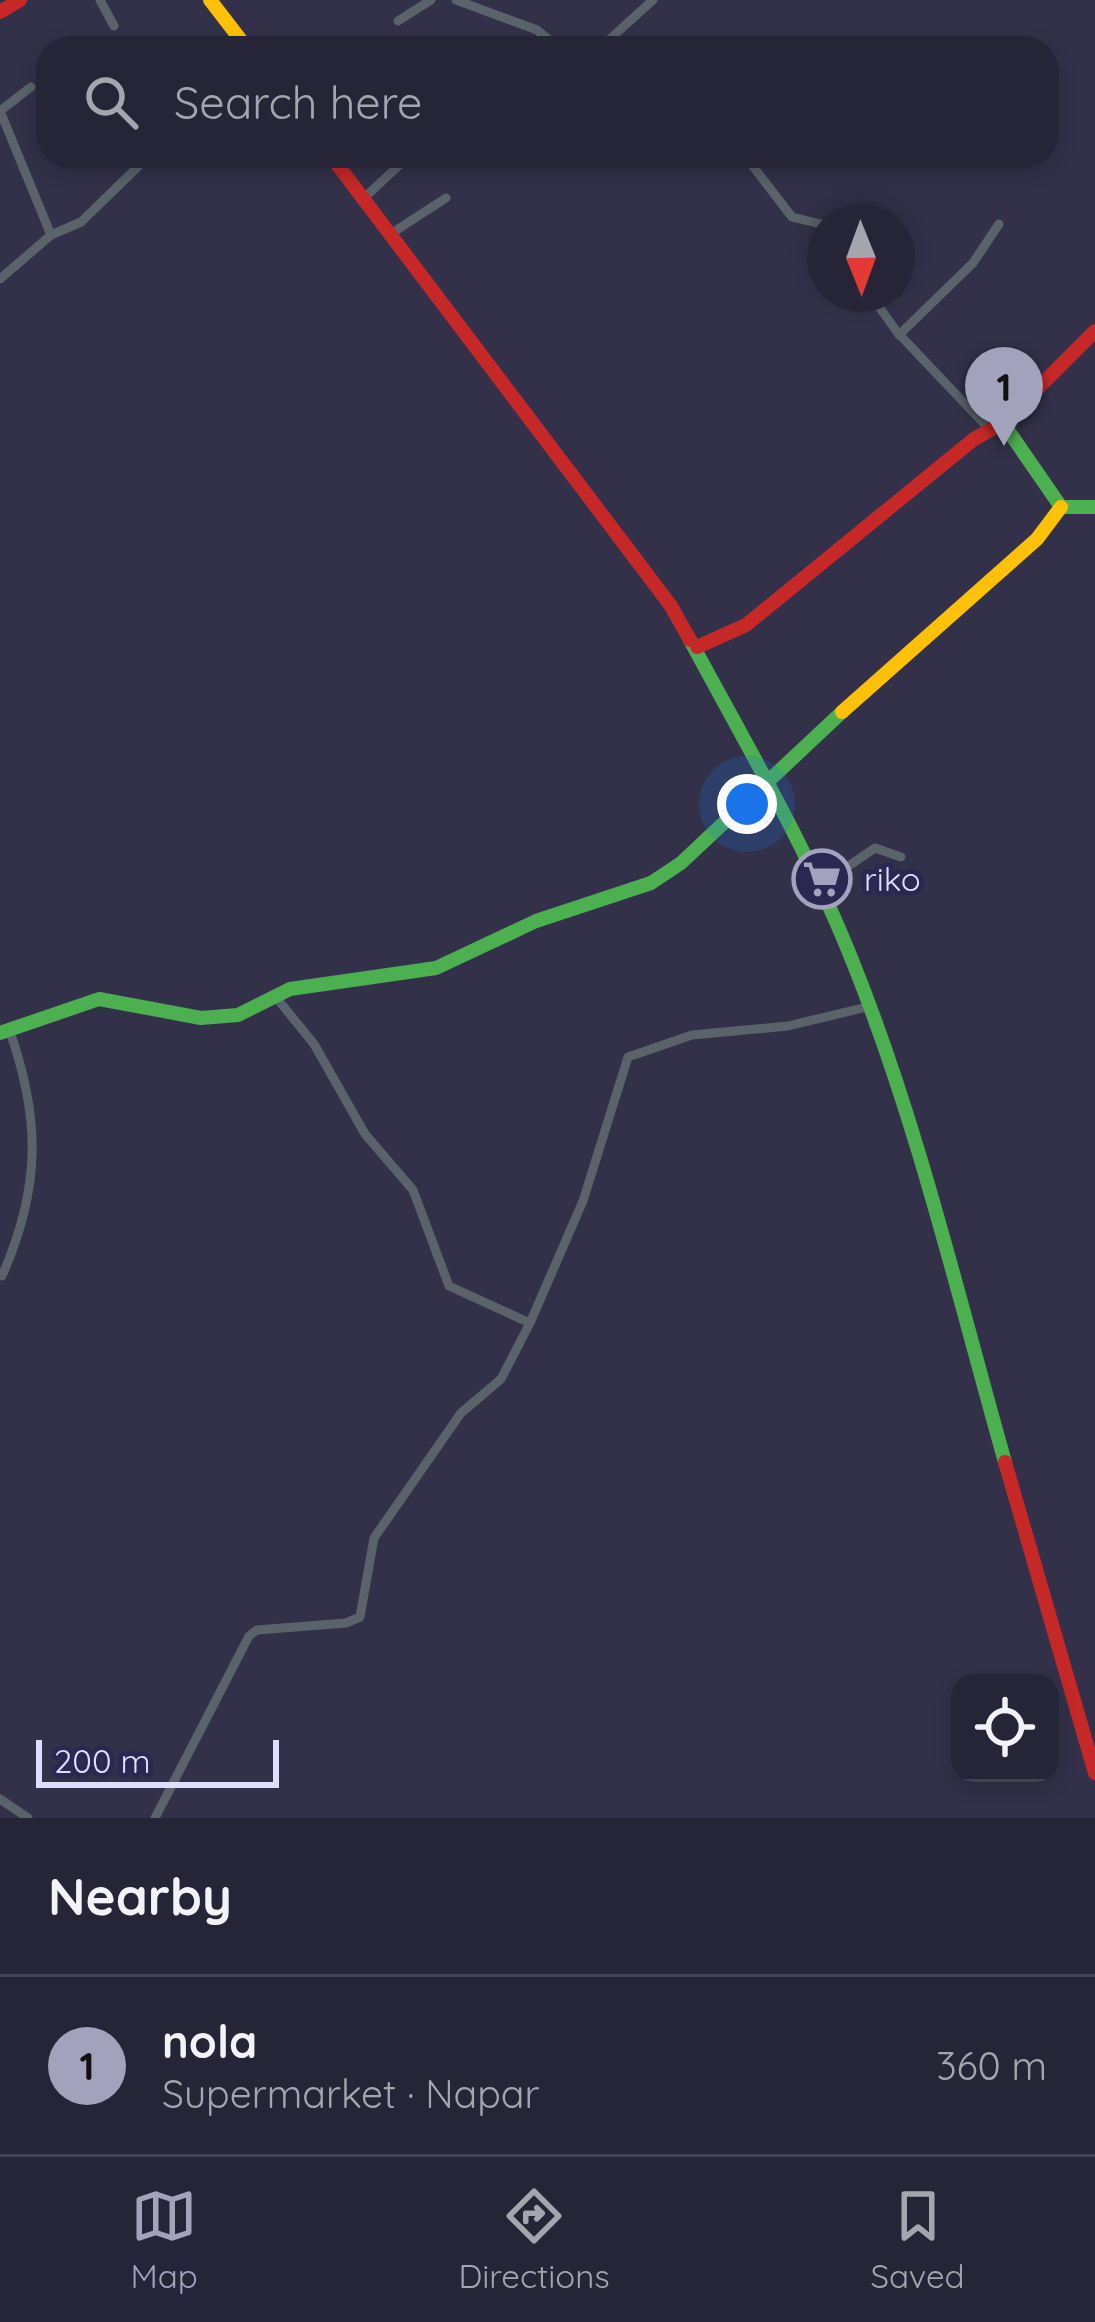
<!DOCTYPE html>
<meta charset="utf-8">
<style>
body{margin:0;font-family:Quicksand,sans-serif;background:#2e2d3f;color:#f1f3f6}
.controls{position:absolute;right:36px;bottom:36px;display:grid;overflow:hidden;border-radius:24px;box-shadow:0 6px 18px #0003}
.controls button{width:108px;height:108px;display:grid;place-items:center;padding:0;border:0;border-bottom:3px solid #424252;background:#262537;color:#f1f3f6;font:60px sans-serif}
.compass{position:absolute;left:807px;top:204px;width:108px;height:108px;border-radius:50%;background:#262537;box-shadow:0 6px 18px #0003;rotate:179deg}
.scale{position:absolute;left:36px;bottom:30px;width:243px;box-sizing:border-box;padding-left:12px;border:6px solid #dfdffb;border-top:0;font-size:33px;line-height:42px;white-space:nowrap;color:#dfdffb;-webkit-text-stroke:9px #2b2753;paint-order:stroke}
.you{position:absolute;left:747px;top:804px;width:42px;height:42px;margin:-30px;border:9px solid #fff;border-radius:50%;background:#1a73e8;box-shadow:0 0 0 18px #1a73e833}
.badge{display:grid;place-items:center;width:78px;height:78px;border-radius:50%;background:#a3a2bd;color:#111;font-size:39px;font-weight:700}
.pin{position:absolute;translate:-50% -99px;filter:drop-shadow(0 3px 6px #0008)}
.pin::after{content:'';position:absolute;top:63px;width:42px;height:36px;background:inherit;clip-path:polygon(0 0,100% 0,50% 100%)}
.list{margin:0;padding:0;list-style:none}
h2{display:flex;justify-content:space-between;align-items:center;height:156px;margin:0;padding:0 48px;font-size:51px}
h2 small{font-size:39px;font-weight:400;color:#a4a5ad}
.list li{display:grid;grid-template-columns:78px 1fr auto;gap:36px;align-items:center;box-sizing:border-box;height:180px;padding:0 48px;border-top:3px solid #424252}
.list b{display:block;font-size:45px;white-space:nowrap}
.list p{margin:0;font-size:39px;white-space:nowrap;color:#a4a5ad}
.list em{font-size:39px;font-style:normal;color:#a4a5ad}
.icon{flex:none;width:66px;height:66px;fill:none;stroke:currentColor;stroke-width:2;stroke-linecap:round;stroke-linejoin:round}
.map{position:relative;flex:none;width:1095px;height:1818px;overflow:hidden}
.search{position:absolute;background:#262537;box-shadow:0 6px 18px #0003;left:36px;right:36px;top:36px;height:132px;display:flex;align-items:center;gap:30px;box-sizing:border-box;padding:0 42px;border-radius:36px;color:#a4a5ad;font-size:45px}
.sheet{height:336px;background:#262537}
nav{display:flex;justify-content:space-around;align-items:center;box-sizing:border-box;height:168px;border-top:3px solid #424252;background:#262537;font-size:33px;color:#a4a5ad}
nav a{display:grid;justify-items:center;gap:6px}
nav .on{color:#a3a2bd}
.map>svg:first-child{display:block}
</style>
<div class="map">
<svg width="1095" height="1818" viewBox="0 0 1095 1818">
<rect width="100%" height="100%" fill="#333149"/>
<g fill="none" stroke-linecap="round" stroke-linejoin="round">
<path stroke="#5a626a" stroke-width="9" d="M 100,0 L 114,26
M 456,0 L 537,30 L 559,48
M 398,21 L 431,0
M 600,48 L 653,0
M 0,111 L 51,235
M 0,111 L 31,87
M 745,156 L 792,217 L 825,225
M 364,198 L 409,156
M 392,233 L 446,198
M 0,279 L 51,235 L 81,222 L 149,156
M 870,294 L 897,332 L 990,430
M 899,335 L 973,263 L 999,224
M 816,888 L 875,848 L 901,857
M 275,996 L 314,1044 L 365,1134 L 413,1190 L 449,1286 L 530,1323
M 2,1276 C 41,1187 41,1119 9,1029
M 0,1799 L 28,1818
M 155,1818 L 249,1636 L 257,1630 L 346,1623 L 360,1617 L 374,1538 L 461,1413 L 501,1379 L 530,1323 L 583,1201 L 628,1057 L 692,1035 L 788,1026 L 871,1006"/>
<path stroke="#4caf50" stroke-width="14" d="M 1003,423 L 1061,507
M 1061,507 L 1095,507
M 690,640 C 747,746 810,853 854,965 C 918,1125 958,1296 1005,1462
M 0,1033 L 99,999 L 201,1018 L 238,1015 L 290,989 L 436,968 L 536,921 L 651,883 L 681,863 L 842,712"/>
<path stroke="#ffc107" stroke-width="14" d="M 210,0 L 247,48
M 842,712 L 1037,539 L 1061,507"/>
<path stroke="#c62828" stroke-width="14" d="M 0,12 L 20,0
M 331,156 L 671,606 L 690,640
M 697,647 L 746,625 L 974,439 L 1003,423 L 1095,331
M 1005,1462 L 1095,1773"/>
</g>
<defs>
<symbol id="supermarket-ring" viewBox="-11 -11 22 22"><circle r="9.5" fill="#2b2753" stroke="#a3a2bd" stroke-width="1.5"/><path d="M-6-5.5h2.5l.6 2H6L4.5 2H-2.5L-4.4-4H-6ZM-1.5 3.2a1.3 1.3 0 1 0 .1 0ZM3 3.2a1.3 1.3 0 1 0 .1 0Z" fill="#a3a2bd"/></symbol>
</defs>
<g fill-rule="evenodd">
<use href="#supermarket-ring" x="789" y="846" width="66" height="66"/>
</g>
<g text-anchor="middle" stroke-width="10" stroke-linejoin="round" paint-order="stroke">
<g font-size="33" fill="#dfdffb" stroke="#2b2753" text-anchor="start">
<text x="864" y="891">riko</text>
</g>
</g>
</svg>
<div class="controls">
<button><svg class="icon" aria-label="locate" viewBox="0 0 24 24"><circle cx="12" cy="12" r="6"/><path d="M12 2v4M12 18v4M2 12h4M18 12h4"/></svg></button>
</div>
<svg class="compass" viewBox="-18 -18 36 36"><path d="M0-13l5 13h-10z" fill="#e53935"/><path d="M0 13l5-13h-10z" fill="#a4a5ad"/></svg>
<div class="scale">200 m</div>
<div class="you"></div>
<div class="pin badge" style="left:1004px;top:446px">1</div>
<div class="search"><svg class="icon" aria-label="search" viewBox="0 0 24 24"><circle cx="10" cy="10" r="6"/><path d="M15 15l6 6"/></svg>Search here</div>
</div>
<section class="sheet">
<h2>Nearby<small></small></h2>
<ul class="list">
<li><span class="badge">1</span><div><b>nola</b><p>Supermarket · Napar</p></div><em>360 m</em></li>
</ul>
</section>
<nav>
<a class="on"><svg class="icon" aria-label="map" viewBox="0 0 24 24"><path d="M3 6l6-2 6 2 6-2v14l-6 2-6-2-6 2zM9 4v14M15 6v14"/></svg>Map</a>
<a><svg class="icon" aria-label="directions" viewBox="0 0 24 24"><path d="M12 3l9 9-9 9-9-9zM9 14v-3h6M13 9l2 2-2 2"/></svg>Directions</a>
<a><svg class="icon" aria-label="saved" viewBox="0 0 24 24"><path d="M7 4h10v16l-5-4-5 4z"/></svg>Saved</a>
</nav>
